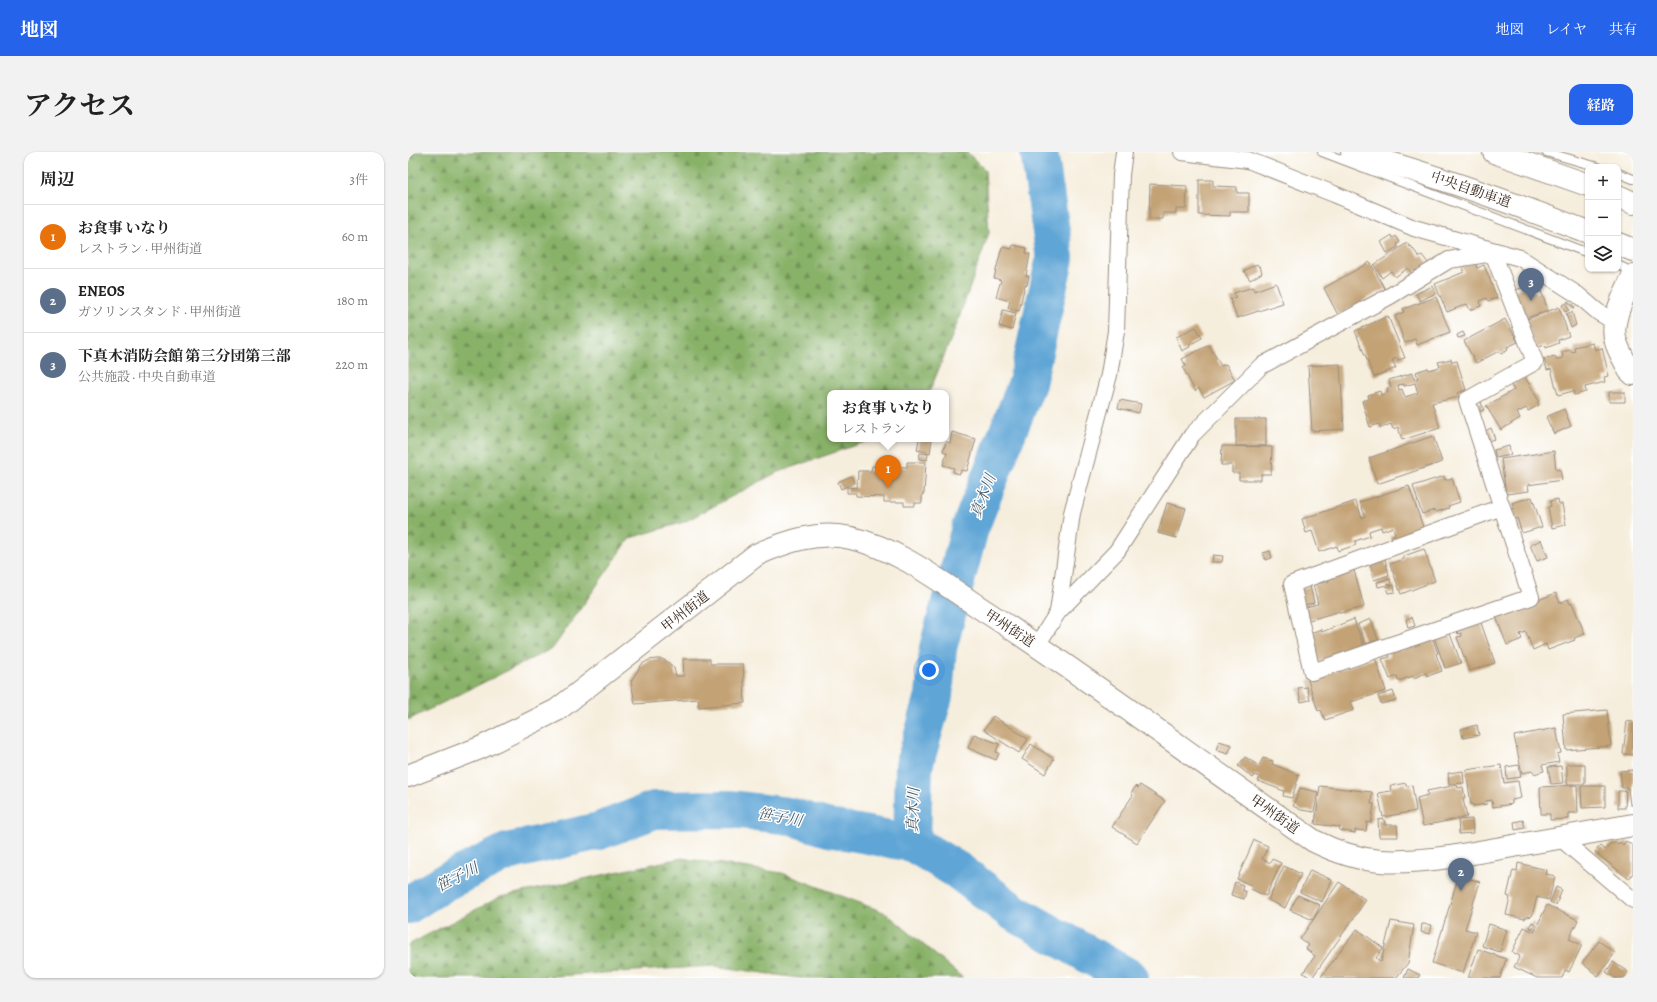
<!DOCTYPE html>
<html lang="ja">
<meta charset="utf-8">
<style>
body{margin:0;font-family:Alegreya,"Noto Serif JP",serif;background:#f2f2f2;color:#222}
.controls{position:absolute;right:12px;top:12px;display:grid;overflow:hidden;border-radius:8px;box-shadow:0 1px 3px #0004}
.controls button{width:36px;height:36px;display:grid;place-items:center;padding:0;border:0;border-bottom:1px solid #e0e0e0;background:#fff;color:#222;font:20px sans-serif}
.you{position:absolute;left:521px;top:518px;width:14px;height:14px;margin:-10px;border:3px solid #fff;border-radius:50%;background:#1a73e8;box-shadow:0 0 0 6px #1a73e833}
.badge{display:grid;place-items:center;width:26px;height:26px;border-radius:50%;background:#2563eb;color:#fff;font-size:13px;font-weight:700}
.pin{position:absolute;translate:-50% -33px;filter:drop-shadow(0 1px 2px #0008)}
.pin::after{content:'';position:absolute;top:21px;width:14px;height:12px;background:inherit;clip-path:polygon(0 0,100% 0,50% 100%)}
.popup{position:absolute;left:419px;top:238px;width:122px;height:52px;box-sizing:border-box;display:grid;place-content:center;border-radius:8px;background:#fff;filter:drop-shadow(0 1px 3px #0005);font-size:13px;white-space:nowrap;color:#767676}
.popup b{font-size:15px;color:#222}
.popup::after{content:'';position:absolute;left:50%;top:100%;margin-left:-8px;border:8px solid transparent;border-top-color:#fff}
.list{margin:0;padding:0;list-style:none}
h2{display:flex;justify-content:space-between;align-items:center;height:52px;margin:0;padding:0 16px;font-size:17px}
h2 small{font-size:13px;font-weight:400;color:#767676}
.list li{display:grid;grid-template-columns:26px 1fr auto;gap:12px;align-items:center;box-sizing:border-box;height:64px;padding:0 16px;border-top:1px solid #e0e0e0}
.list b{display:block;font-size:15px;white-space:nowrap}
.list p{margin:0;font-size:13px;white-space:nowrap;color:#767676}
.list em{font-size:13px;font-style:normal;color:#767676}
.icon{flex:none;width:22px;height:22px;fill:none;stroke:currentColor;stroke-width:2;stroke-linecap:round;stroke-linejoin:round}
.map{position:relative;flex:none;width:1225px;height:826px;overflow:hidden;border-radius:12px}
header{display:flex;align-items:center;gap:24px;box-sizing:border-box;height:56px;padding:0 20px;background:#2563eb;color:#fff}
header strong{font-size:19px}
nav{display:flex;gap:22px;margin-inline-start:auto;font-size:14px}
.intro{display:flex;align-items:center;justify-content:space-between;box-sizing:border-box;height:96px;padding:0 24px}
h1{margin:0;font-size:28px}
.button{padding:10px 18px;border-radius:12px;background:#2563eb;color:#fff;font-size:14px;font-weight:700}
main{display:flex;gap:24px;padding:0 24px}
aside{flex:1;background:#fff;border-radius:12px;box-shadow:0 1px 3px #0004}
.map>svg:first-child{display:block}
</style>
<header>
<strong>地図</strong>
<nav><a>地図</a><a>レイヤ</a><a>共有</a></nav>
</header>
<div class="intro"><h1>アクセス</h1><a class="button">経路</a></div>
<main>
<aside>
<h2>周辺<small>3件</small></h2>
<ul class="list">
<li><span class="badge" style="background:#e8710a">1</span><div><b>お食事 いなり</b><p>レストラン · 甲州街道</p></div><em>60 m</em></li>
<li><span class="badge" style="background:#5c6f8a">2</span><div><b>ENEOS</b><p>ガソリンスタンド · 甲州街道</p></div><em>180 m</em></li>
<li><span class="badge" style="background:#5c6f8a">3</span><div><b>下真木消防会館 第三分団第三部</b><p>公共施設 · 中央自動車道</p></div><em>220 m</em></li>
</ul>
</aside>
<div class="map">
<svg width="1225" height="826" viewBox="0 0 1225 826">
<defs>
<pattern id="forest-firs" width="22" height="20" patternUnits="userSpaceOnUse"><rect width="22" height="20" fill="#89b269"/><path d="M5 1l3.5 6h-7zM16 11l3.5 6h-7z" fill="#719156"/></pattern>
</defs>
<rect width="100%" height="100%" fill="#fff"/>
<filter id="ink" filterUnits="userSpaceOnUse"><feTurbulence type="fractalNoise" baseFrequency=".025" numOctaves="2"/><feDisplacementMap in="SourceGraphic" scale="8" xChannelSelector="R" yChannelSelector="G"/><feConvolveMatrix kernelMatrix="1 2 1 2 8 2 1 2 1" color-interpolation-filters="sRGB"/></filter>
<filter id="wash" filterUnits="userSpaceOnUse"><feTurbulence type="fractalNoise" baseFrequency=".012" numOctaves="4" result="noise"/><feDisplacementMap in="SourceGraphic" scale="16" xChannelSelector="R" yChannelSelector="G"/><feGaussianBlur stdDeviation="0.9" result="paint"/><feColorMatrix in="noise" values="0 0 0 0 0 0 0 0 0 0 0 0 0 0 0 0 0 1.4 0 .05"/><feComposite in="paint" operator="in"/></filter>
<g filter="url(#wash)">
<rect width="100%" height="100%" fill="#f6eedd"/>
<path fill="url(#forest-firs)" stroke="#626e44" d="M 0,0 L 559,0 L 577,18 L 581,81 L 547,177 L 521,241 L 422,241 L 422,287 L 465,287 L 370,320 L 276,370 L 222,386 L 145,496 L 0,568 Z
M 273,706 L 374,721 L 478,761 L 555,826 L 390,826 L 306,814 L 115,826 L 0,826 L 0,793 L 92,745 Z"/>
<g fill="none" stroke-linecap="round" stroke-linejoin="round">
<path stroke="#5fa5d5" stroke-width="38" d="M 504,691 L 506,614 L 526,544 L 530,496 L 562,376 L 619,231 L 647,106 L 631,0
M 0,753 L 35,731 L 99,700 L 191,679 L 246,658 L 323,657 L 381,664 L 421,676 L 504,691 L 549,718 L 605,760 L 722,826"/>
</g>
<g id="blocks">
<path fill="#c3a275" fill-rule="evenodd" d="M 791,28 L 805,28 L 805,34 L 829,35 L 829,41 L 841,41 L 841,60 L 822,60 L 822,64 L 791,63 Z
M 742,32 L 779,34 L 778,57 L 768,57 L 768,61 L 755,61 L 755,67 L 741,67 Z
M 984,83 L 985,86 L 988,84 L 992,90 L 989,92 L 990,95 L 979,101 L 973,90 Z
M 999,91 L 1002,95 L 1003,94 L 1011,105 L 1014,103 L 1020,111 L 1004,122 L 1000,116 L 987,125 L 983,119 L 974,126 L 966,113 Z
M 605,93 L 619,96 L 618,101 L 622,102 L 618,124 L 621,124 L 619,133 L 617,132 L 611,159 L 600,156 L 602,149 L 588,145 L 593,128 L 586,126 L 594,95 L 604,97 Z
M 962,110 L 977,137 L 930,163 L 916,136 Z
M 1067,110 L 1069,116 L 1076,113 L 1089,146 L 1080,149 L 1078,146 L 1072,149 L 1073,154 L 1062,158 L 1059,152 L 1039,160 L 1027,132 L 1056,120 L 1054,115 Z
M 849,112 L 851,115 L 852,114 L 854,121 L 842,128 L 836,119 Z
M 868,131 L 875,151 L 829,166 L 822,147 L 828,145 L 826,141 L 845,135 L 846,139 Z
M 1124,132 L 1127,141 L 1133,139 L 1140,158 L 1118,166 L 1105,139 Z
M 1024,134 L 1028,141 L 1012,149 L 1008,142 Z
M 1028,145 L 1042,180 L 1009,193 L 1007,187 L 997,191 L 987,164 L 996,160 L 995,157 Z
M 1160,149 L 1167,155 L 1166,156 L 1159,150 Z
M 1158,151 L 1161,158 L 1157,160 L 1154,153 Z
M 1151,155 L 1161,184 L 1150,188 L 1151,191 L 1138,196 L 1137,193 L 1128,196 L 1117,168 Z
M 595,158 L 608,161 L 604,178 L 591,174 Z
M 1164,160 L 1168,173 L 1163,176 L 1158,162 Z
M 980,164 L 997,206 L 990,208 L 989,206 L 984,208 L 988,216 L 966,225 L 947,179 Z
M 1097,167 L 1110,190 L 1099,195 L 1100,198 L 1093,202 L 1091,199 L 1068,211 L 1056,189 Z
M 788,175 L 794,186 L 781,193 L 782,195 L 774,199 L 768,185 Z
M 1055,180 L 1057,184 L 1050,186 L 1049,183 Z
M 1185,191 L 1187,198 L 1194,196 L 1201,224 L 1196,225 L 1197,230 L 1177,235 L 1178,240 L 1166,243 L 1165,239 L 1150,243 L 1143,217 L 1139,218 L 1136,207 L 1148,205 L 1148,208 L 1155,206 L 1154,200 L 1162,198 L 1163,200 L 1167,199 L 1166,195 Z
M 801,193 L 813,214 L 818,212 L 827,228 L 796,245 L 791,236 L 787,239 L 775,216 L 778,214 L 774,207 Z
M 1043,207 L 1044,210 L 1049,209 L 1058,238 L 1049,241 L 1051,245 L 1024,251 L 1032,276 L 994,288 L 990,275 L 985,277 L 983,272 L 972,276 L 971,272 L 962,275 L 954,249 L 961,247 L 960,243 L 972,239 L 973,243 L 980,240 L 979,236 L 983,235 L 981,228 L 1004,221 L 1006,227 L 1010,226 L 1008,220 L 1020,216 L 1021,218 L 1032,215 L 1030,210 ZM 1007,231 L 1010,241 L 997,245 L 994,237 L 991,238 L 990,233 L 996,232 L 996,234 Z
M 932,212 L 936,277 L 904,279 L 900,214 Z
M 1117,225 L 1131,249 L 1129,250 L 1131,253 L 1120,259 L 1118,256 L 1109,261 L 1112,266 L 1093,278 L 1078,254 L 1106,238 L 1103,233 Z
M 1201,240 L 1217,240 L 1217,250 L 1201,250 Z
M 712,248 L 733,252 L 731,261 L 710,256 Z
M 1073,250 L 1076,258 L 1070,260 L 1067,252 Z
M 1156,257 L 1163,274 L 1146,282 L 1138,265 Z
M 828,267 L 858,267 L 858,294 L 828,294 Z
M 1083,276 L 1087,287 L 1079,289 L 1075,280 Z
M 544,280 L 568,287 L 559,319 L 553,318 L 552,322 L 545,320 L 546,316 L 535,313 L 539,301 L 535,299 L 538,290 L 542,291 Z
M 1025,284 L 1034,310 L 969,332 L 961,306 Z
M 511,287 L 524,287 L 522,301 L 509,298 Z
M 814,294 L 864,295 L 863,322 L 853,322 L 853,328 L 831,328 L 831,321 L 824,321 L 824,313 L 813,313 Z
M 1101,294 L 1103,303 L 1088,306 L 1086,298 Z
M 1146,299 L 1148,318 L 1152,317 L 1154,328 L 1120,333 L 1121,339 L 1098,342 L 1093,307 Z
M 512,301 L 520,302 L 519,308 L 511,307 Z
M 499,310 L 518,310 L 516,342 L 514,342 L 514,351 L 507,351 L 507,354 L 496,354 L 496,350 L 476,350 L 476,345 L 448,344 L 448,341 L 439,341 L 439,335 L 449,336 L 450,319 L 463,319 L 464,314 L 499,315 Z
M 443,324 L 446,331 L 433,337 L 430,330 Z
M 1036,324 L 1037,328 L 1044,326 L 1052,350 L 1040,354 L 1041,356 L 1028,360 L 1027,358 L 1014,362 L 1005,334 Z
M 1001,334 L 1016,378 L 984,388 L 983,384 L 987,382 L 985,375 L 974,379 L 973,375 L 961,379 L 962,384 L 947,389 L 948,393 L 930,399 L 929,394 L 911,400 L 904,379 L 898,381 L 894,367 L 948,349 L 954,366 L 957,364 L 952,350 Z
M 1124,345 L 1134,375 L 1114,381 L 1109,366 L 1105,367 L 1102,357 L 1106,356 L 1104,351 Z
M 1150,347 L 1151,352 L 1154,352 L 1158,373 L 1144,376 L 1140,355 L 1143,354 L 1142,349 Z
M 759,351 L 778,356 L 769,386 L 750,381 Z
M 1133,388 L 1140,405 L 1129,409 L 1122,393 Z
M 1016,397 L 1027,429 L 993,442 L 982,412 L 996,407 L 996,404 Z
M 862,399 L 864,406 L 857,408 L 855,401 Z
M 805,403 L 815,404 L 814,410 L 804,410 Z
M 977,407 L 981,423 L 966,428 L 962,411 Z
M 946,418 L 956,455 L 932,461 L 932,459 L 898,469 L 894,456 L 910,452 L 905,433 L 921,429 L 921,425 Z
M 982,427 L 983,432 L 970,435 L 969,430 Z
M 986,433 L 987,440 L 980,441 L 978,435 Z
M 902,434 L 906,451 L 895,453 L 891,437 Z
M 1148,441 L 1152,451 L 1160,447 L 1162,452 L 1164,451 L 1177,482 L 1166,486 L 1167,488 L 1140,498 L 1138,492 L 1125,498 L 1118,480 L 1112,482 L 1114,487 L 1099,493 L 1088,465 Z
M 1004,465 L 1007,474 L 1000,476 L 998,467 Z
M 946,467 L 956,495 L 910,510 L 901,484 L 903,481 L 913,477 L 914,480 Z
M 963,467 L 970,488 L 957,492 L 950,472 Z
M 1072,468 L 1087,511 L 1061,519 L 1049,485 L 1054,484 L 1053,481 L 1050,482 L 1048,476 Z
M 1041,479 L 1053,511 L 1037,516 L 1026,485 Z
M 1024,485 L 1030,501 L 1028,502 L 1034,519 L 1020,524 L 1018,521 L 1006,526 L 1005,524 L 990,529 L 989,524 L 982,527 L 974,507 L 982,505 L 980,500 L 991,496 L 992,499 Z
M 967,506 L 978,539 L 943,550 L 946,558 L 917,568 L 913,558 L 910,559 L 900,528 Z
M 249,507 L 254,507 L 261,511 L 266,516 L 268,524 L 276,524 L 275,507 L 302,507 L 302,512 L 335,512 L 337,551 L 290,555 L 291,547 L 227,552 L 223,529 L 234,512 L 241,508 Z
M 899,535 L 902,548 L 893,550 L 890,536 Z
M 985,539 L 988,548 L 973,552 L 970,544 Z
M 1199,558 L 1203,594 L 1158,598 L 1155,562 Z
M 585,564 L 620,587 L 611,601 L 576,578 Z
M 1219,569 L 1225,570 L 1225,603 L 1215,602 Z
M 1069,573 L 1071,583 L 1055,586 L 1053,577 Z
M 1148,576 L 1153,601 L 1149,602 L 1151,610 L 1134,613 L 1136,619 L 1126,622 L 1125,619 L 1114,621 L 1106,584 Z
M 566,582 L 591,592 L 588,600 L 591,601 L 588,608 L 560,596 Z
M 811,589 L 824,593 L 820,602 L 808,598 Z
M 623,592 L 646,607 L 637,622 L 614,607 Z
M 837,605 L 851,614 L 855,606 L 865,609 L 864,612 L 891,623 L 884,646 L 875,644 L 876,639 L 850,629 L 852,625 L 847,623 L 845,626 L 830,614 Z
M 1159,612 L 1177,612 L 1177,632 L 1159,632 Z
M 1093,613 L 1096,631 L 1110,629 L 1113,646 L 1104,648 L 1104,652 L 1085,655 L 1084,648 L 1078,649 L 1079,652 L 1065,654 L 1065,652 L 1063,652 L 1058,618 Z
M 1111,613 L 1113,625 L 1099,627 L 1098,615 Z
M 1153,614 L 1155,631 L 1143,632 L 1140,615 Z
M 1225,618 L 1225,653 L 1222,653 L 1220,636 L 1214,636 L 1212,619 Z
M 1055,619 L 1056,631 L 1041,632 L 1040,621 Z
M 998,631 L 998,634 L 1004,633 L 1008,659 L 975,665 L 970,641 L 983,639 L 982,634 Z
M 732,633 L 757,649 L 729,691 L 704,675 L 725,643 L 723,641 L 728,634 L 730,636 Z
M 1049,633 L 1050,636 L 1055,635 L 1057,646 L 1055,647 L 1059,665 L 1015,674 L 1009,646 L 1020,643 L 1019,639 Z
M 1169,633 L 1170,661 L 1160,661 L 1160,667 L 1142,668 L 1142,662 L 1133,662 L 1132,635 Z
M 912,634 L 964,640 L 963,652 L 966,652 L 963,671 L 959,670 L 958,679 L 947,678 L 947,681 L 931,678 L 932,675 L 907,672 Z
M 1173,634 L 1197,634 L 1197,655 L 1174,656 Z
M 892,636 L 910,640 L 906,660 L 893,658 L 885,654 Z
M 1210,639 L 1218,639 L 1217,656 L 1210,656 Z
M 976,667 L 977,673 L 989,673 L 990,685 L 971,685 L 970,668 Z
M 1064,667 L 1065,681 L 1051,682 L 1050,668 Z
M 1115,668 L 1117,676 L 1107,678 L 1106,670 Z
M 846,688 L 860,694 L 854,707 L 863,711 L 864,707 L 873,711 L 858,744 L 843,737 L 845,734 L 829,727 Z
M 1218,689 L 1225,694 L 1225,721 L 1221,727 L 1187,700 L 1192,694 L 1197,698 L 1203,691 L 1205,692 L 1207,690 L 1210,692 L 1212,690 L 1215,693 Z
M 1110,711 L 1139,718 L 1138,722 L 1147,724 L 1141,748 L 1129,745 L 1124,764 L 1118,765 L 1117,767 L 1098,763 L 1102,745 L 1099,744 L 1105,718 L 1109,719 Z
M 876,714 L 893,722 L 877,756 L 860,748 Z
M 902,718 L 924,728 L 914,750 L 892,740 Z
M 1051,723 L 1072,730 L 1057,777 L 1068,780 L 1055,821 L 1024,811 Z
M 827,730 L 835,733 L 834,738 L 838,740 L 836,747 L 823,743 Z
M 931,730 L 958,748 L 904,826 L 903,826 L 895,821 L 907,804 L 898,797 L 901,793 L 892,787 Z
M 1148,735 L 1154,738 L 1148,753 L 1142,750 Z
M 890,743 L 912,753 L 905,768 L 882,758 Z
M 1139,753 L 1170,768 L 1161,787 L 1174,793 L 1161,820 L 1157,818 L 1154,826 L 1129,826 L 1106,815 L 1112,804 L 1104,800 L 1116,775 L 1126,780 Z
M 983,769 L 1006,773 L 1000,811 L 988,826 L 912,826 L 949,777 L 975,796 L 968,806 L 973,810 Z
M 1124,770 L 1127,772 L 1124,777 L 1121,775 Z
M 1014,772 L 1024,773 L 1022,782 L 1013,780 Z
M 1081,772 L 1099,778 L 1092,800 L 1074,794 Z
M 1191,789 L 1207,801 L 1190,824 L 1174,811 Z
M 1070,797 L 1098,807 L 1092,826 L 1060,826 Z
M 1205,810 L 1220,820 L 1216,826 L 1207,826 L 1198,820 Z
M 1000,817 L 1012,823 L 1010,826 L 996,826 Z"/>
</g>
</g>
<g filter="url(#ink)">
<use href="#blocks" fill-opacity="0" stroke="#988c7e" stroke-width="1"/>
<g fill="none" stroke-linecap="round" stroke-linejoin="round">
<defs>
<path id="lane" d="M 914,0 L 1180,101
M 1138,0 L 1190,15
M 1210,21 L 1225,27
M 1210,113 L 1225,120"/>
<path id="street" d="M 774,0 L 840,8 L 926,42 L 1006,76 L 1112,106 L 1170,143 L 1190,160 L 1207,170
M 1085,101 L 1127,210 L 1059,248 L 1123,445 L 904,520 L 884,432 L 1094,355
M 650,460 L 664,361 L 701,223 L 708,179 L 713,23 L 716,0
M 629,493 L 650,460 L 709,399 L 784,283 L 853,214 L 982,144 L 1041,108 L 1092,100
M 1151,685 L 1225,748"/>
<path id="secondary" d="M 1225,124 C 1217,142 1201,170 1208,190 C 1211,200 1217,209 1221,218 L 1225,222"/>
<path id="highway" d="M 944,0 C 1024,22 1102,50 1180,80
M 1086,0 L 1180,33
M 1210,44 L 1225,51
M 1210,92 L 1225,98
M 0,624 L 72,596 L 149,558 L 348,403 C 377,390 410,378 443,386 C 495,398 539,435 583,463 C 693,535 797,614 906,689 C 956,714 988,712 1042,705 L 1225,673"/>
</defs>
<use href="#lane" stroke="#988c7e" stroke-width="10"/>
<use href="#street" stroke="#988c7e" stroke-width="18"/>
<use href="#secondary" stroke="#988c7e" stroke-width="24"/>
<use href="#highway" stroke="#988c7e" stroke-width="24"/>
<use href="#lane" stroke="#fff" stroke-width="8"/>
<use href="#street" stroke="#fff" stroke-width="16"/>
<use href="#secondary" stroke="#fff" stroke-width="22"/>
<use href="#highway" stroke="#fff" stroke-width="22"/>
</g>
</g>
<g text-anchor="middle" stroke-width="3" stroke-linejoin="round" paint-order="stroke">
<g font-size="14" fill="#3b2a1e" stroke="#fff">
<text transform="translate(1063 37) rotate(19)" y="5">中央自動車道</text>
<text transform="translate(277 459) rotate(-38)" y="5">甲州街道</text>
<text transform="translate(602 476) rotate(33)" y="5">甲州街道</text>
<text transform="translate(867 662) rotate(35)" y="5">甲州街道</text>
</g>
<g font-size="15" font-style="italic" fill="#495b67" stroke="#fff">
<text transform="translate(575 344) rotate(-69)" y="5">真木川</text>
<text transform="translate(505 658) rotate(-88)" y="5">真木川</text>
<text transform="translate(372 665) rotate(10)" y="5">笹子川</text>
<text transform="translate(49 725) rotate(-27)" y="5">笹子川</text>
</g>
</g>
</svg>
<div class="controls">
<button>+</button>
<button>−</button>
<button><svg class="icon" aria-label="layers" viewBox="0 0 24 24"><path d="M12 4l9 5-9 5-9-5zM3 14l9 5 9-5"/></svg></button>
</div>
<div class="you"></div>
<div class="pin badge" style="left:480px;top:336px;background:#e8710a">1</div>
<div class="popup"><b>お食事 いなり</b>レストラン</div>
<div class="pin badge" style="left:1053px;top:739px;background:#5c6f8a">2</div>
<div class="pin badge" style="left:1123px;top:149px;background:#5c6f8a">3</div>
</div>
</main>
